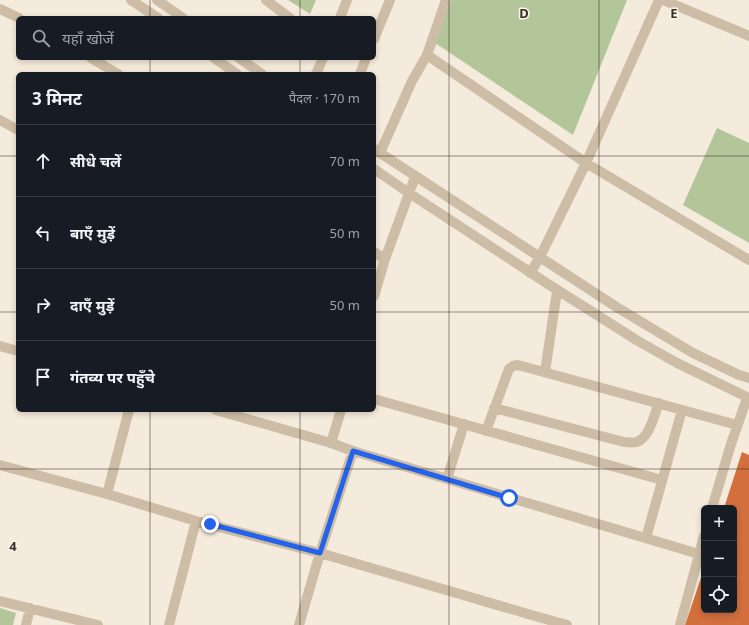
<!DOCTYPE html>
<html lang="hi">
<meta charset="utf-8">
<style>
body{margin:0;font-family:"Noto Sans","Noto Sans Devanagari",sans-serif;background:#20242c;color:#f1f3f6}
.controls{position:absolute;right:12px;bottom:12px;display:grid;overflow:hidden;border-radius:6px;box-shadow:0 2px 6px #0003}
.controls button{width:36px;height:36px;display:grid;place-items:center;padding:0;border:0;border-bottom:1px solid #363941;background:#171b24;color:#f1f3f6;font:20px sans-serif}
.stop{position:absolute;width:12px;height:12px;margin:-9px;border:3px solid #2563eb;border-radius:50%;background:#fff}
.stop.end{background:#2563eb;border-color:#fff;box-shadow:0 1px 4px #0008}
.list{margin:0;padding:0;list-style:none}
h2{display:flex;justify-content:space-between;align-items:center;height:52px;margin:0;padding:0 16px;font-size:17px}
h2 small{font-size:13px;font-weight:400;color:#9ea1a6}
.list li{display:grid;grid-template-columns:26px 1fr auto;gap:12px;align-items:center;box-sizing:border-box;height:72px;padding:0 16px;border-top:1px solid #363941}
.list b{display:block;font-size:15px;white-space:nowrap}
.list em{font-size:13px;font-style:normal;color:#9ea1a6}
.icon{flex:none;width:22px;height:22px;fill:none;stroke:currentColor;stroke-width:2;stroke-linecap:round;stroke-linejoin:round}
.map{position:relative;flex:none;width:749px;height:625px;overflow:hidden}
.search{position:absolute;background:#171b24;box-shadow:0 2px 6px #0003;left:16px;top:16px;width:360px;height:44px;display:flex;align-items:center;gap:10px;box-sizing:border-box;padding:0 14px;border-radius:6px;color:#9ea1a6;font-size:15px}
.panel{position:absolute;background:#171b24;box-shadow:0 2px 6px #0003;left:16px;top:72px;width:360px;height:340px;border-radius:6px}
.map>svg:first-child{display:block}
</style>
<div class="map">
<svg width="749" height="625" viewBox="0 0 749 625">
<rect width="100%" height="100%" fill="#f5ebdc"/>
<path fill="#b3c69a" d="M 288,0 L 316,0 L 310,14 Z
M 448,0 L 627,0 L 573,135 L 432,41 Z
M 717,128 L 749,143 L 749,243 L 683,205 Z
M 0,608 L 16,613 L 13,625 L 0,625 Z"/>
<path fill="#d26f3c" d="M 742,452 L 749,455 L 749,625 L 685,625 L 704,569 L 704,610 L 734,610 L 734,508 L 724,508 Z"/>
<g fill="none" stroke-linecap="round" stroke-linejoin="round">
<path stroke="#cebda6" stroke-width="10" d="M 131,0 L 158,18
M 157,0 L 183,18
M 266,0 L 290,18
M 663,0 L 749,36
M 0,9 L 19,18
M 340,18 L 347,0
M 374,39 L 390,0
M 427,55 L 586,163 L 749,260
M 91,58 L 118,74
M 214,58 L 237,74
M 239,58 L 262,74
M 316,74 L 323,58
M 360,74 L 366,58
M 0,120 L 18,130
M 374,149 L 618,308 L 693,353 L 739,375 L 749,378
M 380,153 L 412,81 L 427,55 L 446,0
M 374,169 L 409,193 L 548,284 L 638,341 L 677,363 L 749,398
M 374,252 L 385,259
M 530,273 L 540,257 L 586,163 L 659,0
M 374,296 L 385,259 L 415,177
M 0,346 L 18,351
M 545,372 L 557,291
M 374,399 L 662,480
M 494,408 L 624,442 C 628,442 633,443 637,442 C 650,437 654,415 659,403
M 216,410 L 331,443 L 353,451 L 699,554
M 486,431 L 509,369 L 513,366 L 518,365 L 737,425
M 331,443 L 341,410
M 0,465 L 107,494 L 196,521 L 320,553 L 535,616 L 567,625
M 447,479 L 464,424
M 107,494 L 129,410
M 712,508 L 731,444 L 747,398
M 646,538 L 682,410
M 0,601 L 98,625
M 26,625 L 30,608
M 169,625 L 196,521
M 299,625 L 320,553 L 353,451
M 680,625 L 704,536"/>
</g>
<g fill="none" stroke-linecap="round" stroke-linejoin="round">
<path stroke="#2563eb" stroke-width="5" d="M 210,524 L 320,553 L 353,451 L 509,498"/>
</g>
<path fill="none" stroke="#3a2f28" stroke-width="1" stroke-opacity="0.55" d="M 150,0 L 150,18M 300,0 L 300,18M 449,0 L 449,625M 599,0 L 599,625M 150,58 L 150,74M 300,58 L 300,74M 0,156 L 18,156M 374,156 L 749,156M 0,312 L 18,312M 374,312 L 749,312M 150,410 L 150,625M 300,410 L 300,625M 0,469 L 749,469"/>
<g font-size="13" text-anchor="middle" font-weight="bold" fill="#3a2f28" stroke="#fcf5e9" stroke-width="3" stroke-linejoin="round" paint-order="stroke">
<text x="524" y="18">D</text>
<text x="674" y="18">E</text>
<text x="13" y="551">4</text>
</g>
</svg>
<div class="controls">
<button>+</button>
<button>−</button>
<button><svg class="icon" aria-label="locate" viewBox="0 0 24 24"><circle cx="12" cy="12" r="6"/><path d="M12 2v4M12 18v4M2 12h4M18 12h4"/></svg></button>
</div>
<div class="stop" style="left:509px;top:498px"></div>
<div class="stop end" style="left:210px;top:524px"></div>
<div class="search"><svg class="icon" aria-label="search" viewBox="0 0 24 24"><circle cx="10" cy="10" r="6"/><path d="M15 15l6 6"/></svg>यहाँ खोजें</div>
<section class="panel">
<h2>3 मिनट<small>पैदल · 170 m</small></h2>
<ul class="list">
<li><svg class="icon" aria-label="ahead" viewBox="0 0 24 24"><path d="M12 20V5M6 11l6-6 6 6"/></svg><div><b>सीधे चलें</b></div><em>70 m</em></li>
<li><svg class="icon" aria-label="left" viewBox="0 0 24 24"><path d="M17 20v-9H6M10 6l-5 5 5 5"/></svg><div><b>बाएँ मुड़ें</b></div><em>50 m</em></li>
<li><svg class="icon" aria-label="right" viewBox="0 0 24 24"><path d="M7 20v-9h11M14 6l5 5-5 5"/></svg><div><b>दाएँ मुड़ें</b></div><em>50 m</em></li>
<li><svg class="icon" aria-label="arrive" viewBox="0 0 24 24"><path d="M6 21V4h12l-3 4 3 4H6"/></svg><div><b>गंतव्य पर पहुँचे</b></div></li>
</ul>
</section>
</div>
